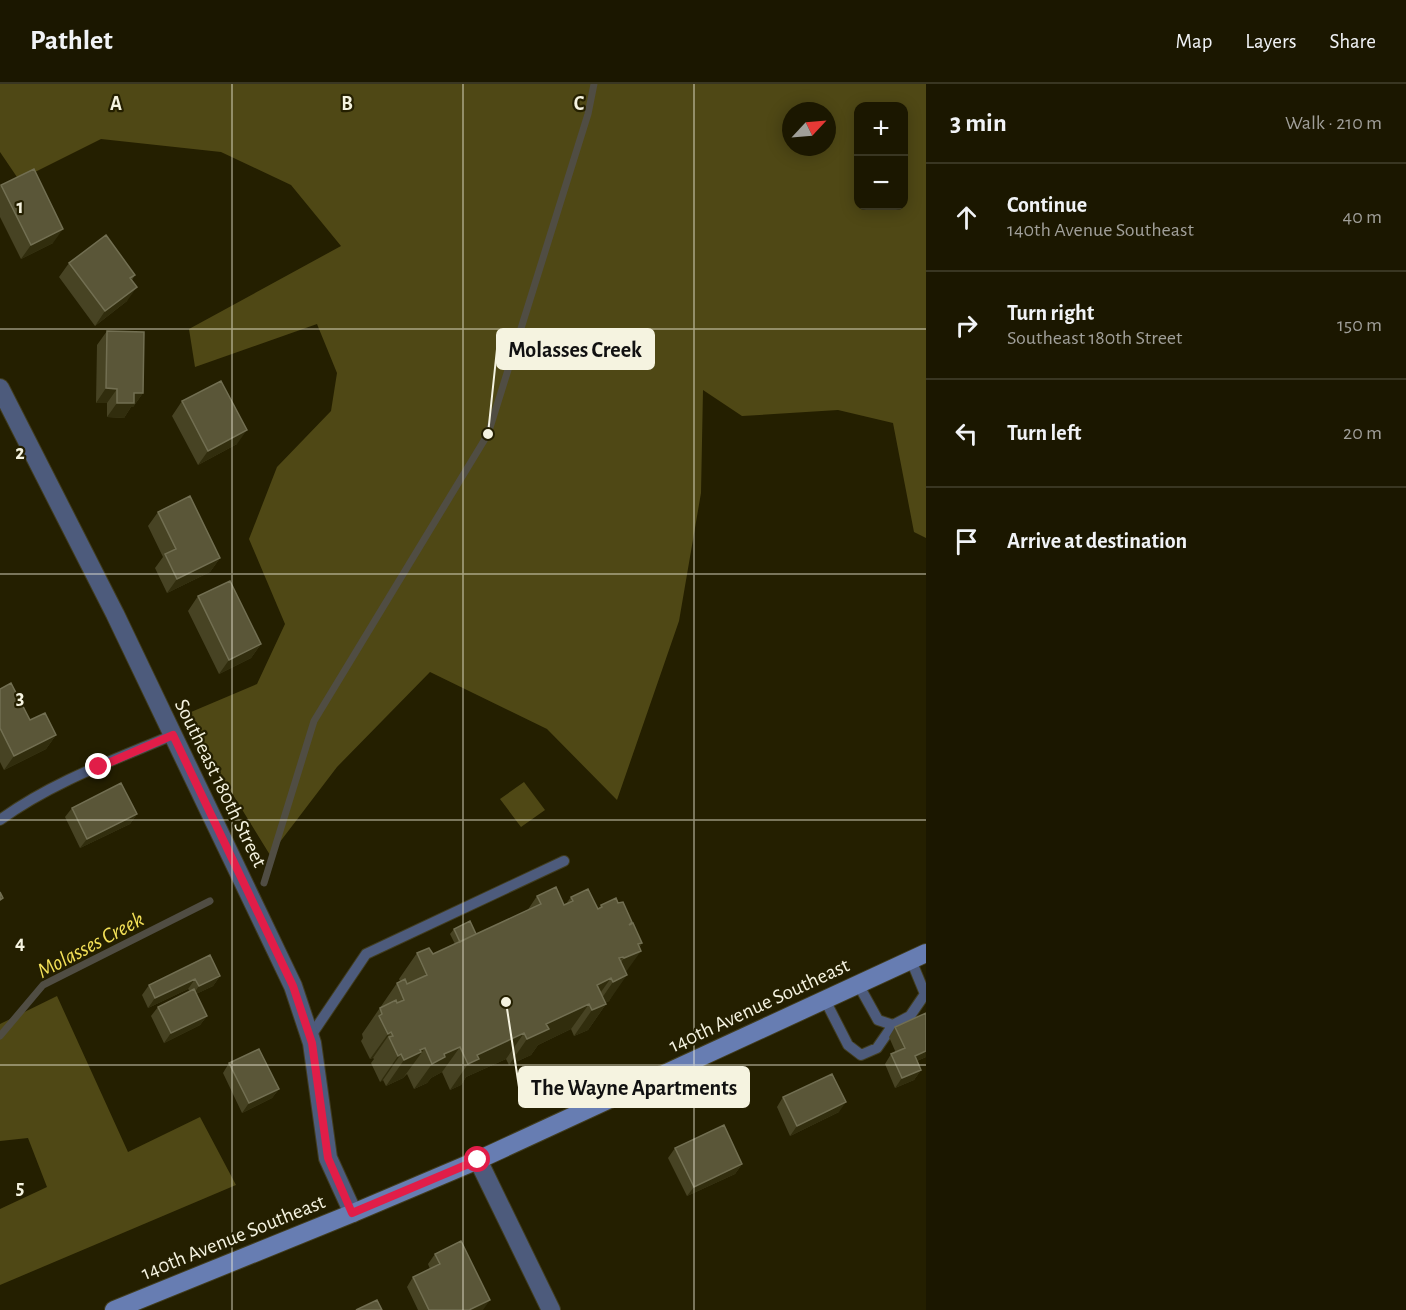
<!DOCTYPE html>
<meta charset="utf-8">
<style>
body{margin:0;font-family:"Alegreya Sans",sans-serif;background:#24200a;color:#f1f3f6}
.controls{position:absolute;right:18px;top:18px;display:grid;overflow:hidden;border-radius:12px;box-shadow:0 3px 15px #0003}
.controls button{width:54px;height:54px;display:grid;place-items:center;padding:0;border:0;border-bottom:2px solid #393622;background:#1b1700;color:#f1f3f6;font:30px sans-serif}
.compass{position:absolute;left:782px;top:18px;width:54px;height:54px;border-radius:50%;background:#1b1700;box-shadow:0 3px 15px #0003;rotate:64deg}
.stop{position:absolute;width:18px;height:18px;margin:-14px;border:4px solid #e11d48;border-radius:50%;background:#fff}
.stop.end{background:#e11d48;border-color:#fff;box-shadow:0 2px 6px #0008}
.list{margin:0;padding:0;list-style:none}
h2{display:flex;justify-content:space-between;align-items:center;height:78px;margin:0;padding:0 24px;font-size:26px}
h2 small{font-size:20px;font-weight:400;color:#a09f99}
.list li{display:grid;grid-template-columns:39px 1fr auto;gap:18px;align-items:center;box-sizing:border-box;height:108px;padding:0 24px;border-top:2px solid #393622}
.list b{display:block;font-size:22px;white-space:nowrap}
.list p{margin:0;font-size:20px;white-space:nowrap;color:#a09f99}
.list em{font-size:20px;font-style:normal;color:#a09f99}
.icon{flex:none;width:33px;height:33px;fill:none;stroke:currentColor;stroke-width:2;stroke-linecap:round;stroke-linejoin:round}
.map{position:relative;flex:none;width:926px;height:1226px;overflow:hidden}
header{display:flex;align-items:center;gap:36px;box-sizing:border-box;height:84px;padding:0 30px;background:#1b1700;border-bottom:2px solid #393622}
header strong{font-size:28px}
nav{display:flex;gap:33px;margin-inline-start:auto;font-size:21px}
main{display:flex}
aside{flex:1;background:#1b1700}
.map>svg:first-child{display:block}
</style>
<header>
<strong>Pathlet</strong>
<nav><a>Map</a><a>Layers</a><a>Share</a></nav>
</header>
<main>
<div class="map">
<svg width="926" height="1226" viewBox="0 0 926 1226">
<rect width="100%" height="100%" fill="#241f00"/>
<path fill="#4f4815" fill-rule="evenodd" d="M 0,0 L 926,0 L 926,454 L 914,448 L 893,339 L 838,326 L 742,332 L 703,306 L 701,409 L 679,537 L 617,716 L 547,645 L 430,588 L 337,683 L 270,771 L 184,631 L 257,600 L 285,540 L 249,455 L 277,383 L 331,327 L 337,289 L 317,240 L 195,283 L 189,245 L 341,162 L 291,101 L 221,68 L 101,55 L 19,96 L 0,68 ZM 858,22 L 904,22 L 904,122 L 858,122 ZM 791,27 L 827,27 L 827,63 L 791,63 Z
M 524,698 L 545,726 L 521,743 L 500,715 Z
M 57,912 L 128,1068 L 200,1033 L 236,1101 L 0,1201 L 0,1125 L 47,1103 L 28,1054 L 0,1057 L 0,940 Z"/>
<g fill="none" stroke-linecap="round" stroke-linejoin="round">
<path stroke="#504d43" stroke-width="7" d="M 264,799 L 314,637 L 488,350 L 588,30 L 594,0
M 0,952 L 43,901 L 210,817"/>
<defs>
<path id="lane" d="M 0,736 C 52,698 114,676 173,651
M 858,900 L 878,936 L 893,941
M 825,916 L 848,961 L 861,971 L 877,964 L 893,941 L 910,932 L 925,910 L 911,876
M 310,953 L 366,870 L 564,777"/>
<path id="street" d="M 0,304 L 115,530 L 293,902 L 312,959 L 328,1074 L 353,1129
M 478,1076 L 551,1226"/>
<path id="secondary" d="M 114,1226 L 353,1129 L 478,1076 L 926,869"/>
</defs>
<use href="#lane" stroke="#413d1f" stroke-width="12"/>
<use href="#street" stroke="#413d1f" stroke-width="20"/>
<use href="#secondary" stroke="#413d1f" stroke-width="20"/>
<use href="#lane" stroke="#4d5b7c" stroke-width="10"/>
<use href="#street" stroke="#4d5b7c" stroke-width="18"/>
<use href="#secondary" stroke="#677db2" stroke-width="18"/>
</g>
<path fill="#474323" d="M 1,101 L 53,159 L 21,175 L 0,133 L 0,102 Z
M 69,179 L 135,191 L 132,196 L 127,217 L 95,242 L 59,193 Z
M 107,247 L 143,309 L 133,323 L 131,323 L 124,334 L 107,333 L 107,319 L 96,319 L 97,261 Z
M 182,317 L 237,360 L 198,381 L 172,332 Z
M 158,428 L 220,474 L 210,488 L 167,509 L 155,484 L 163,473 L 148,442 Z
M 198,512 L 261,560 L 251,574 L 219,590 L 188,527 Z
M 0,605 L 30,636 L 56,651 L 46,665 L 4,686 L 0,678 Z
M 72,724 L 137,730 L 130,740 L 80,764 L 65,733 Z
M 537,812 L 564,821 L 566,820 L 571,813 L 598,825 L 601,821 L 630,840 L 642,859 L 609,917 L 605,919 L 606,920 L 588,946 L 574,952 L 571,945 L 538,961 L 531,971 L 509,981 L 506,975 L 466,993 L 461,1001 L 450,1006 L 442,988 L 431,994 L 427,999 L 414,1005 L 407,990 L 403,994 L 386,1002 L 383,996 L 380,998 L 371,979 L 374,975 L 373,974 L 370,975 L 361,957 L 363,954 L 362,950 L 397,899 L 400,897 L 399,895 L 417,869 L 433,870 L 455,860 L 450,850 L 454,845 L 476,850 L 527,827 Z
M 220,892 L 213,902 L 196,910 L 207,932 L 200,941 L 164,959 L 151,932 L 158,923 L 190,907 L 188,905 L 148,924 L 142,911 L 149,901 Z
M 895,943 L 926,973 L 917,977 L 921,986 L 914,996 L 895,1004 L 885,980 L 891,970 L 896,969 L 889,953 Z
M 229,979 L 279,1005 L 272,1014 L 242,1029 L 223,989 Z
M 783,1013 L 839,1028 L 790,1052 L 777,1023 Z
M 675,1064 L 742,1080 L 735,1090 L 687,1112 L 668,1074 Z
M 435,1170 L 483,1226 L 418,1226 L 407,1203 L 413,1193 L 430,1185 L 428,1180 Z"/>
<path fill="#312d0d" d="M 63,145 L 53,159 L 21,175 L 31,161 Z
M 137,203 L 127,217 L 95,242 L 105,227 Z
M 106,304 L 117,305 L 107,319 L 96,319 Z
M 134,309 L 143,309 L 133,323 L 131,323 L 124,334 L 107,333 L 117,319 Z
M 247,346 L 237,360 L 198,381 L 208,367 Z
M 220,474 L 210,488 L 167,509 L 177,495 Z
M 261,560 L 251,574 L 219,590 L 229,576 Z
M 56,651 L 46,665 L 4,686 L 14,672 Z
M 137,730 L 130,740 L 80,764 L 87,755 Z
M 642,859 L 634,870 L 641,867 L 623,892 L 611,894 L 593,919 L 589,920 L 571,945 L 538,961 L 531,971 L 509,981 L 527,955 L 597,901 L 619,874 L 623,873 L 607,896 L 610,894 L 624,874 L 638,860 Z
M 627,891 L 609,917 L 595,924 L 613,898 Z
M 220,892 L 213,902 L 192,912 L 199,902 Z
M 195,895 L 188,905 L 148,924 L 155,914 Z
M 606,920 L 588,946 L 574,952 L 592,926 Z
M 207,932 L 200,941 L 164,959 L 171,949 Z
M 391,948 L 373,974 L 370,975 L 388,950 Z
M 524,949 L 506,975 L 466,993 L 461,1001 L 450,1006 L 468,980 L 477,971 Z
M 460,963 L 442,988 L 431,994 L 427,999 L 414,1005 L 432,980 L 444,970 Z
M 425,964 L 403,994 L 386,1002 L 404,976 Z
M 926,967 L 926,973 L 908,981 L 915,972 Z
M 401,970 L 383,996 L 380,998 L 398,972 Z
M 921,986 L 914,996 L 895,1004 L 902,994 Z
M 279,1005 L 272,1014 L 242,1029 L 249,1019 Z
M 846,1018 L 839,1028 L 790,1052 L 797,1042 Z
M 742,1080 L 735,1090 L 687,1112 L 694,1103 Z
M 490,1216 L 483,1226 L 469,1226 Z"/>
<path fill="#5a5638" stroke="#726f52" stroke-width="1.5" d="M 34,85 L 63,145 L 31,161 L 1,101 Z
M 106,151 L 135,191 L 130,194 L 137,203 L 105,227 L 69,179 Z
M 107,247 L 144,248 L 143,309 L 134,309 L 134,319 L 117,319 L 117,305 L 106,304 Z
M 221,297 L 247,346 L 208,367 L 182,317 Z
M 190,412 L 220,474 L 177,495 L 165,470 L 176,465 L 158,428 Z
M 230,497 L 261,560 L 229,576 L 198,512 Z
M 11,599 L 30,636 L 45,629 L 56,651 L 14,672 L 0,644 L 0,605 Z
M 121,699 L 137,730 L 87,755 L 72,724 Z
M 556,803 L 564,821 L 573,817 L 571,813 L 588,805 L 598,825 L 602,823 L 601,821 L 616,814 L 618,819 L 623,818 L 632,838 L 629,841 L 633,839 L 642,859 L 638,860 L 641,867 L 624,874 L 623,873 L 619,874 L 627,891 L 613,898 L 611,894 L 597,901 L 606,920 L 592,926 L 589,920 L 546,940 L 549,945 L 527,955 L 524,949 L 477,971 L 479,975 L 468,980 L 460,963 L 444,970 L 445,973 L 432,980 L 425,964 L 420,966 L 421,968 L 404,976 L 401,970 L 398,972 L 389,953 L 393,952 L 391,948 L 388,950 L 379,932 L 382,930 L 380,924 L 396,916 L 397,919 L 404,916 L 397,899 L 405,895 L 407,900 L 427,891 L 417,869 L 429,864 L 433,870 L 541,820 L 537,812 Z
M 0,808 L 3,814 L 0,816 Z
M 470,837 L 476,850 L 460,858 L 454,845 Z
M 210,871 L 220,892 L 199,902 L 195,895 L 155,914 L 149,901 Z
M 194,905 L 207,932 L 171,949 L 158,923 Z
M 926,929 L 926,967 L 915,972 L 921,986 L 902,994 L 891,970 L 905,964 L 895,943 Z
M 259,965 L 279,1005 L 249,1019 L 229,979 Z
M 832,990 L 846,1018 L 797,1042 L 783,1013 Z
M 724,1041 L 742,1080 L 694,1103 L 675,1064 Z
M 461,1157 L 490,1216 L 469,1226 L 429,1226 L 413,1193 L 440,1180 L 435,1170 Z
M 377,1216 L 382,1226 L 356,1226 Z"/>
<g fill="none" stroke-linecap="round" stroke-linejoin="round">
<path stroke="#e11d48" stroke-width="8" d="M 99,683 L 173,651 L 293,902 L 312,959 L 328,1074 L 352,1129 L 478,1076"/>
</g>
<path fill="none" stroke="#f5f3e0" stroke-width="1.5" stroke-opacity="0.55" d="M 232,0 L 232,1226M 463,0 L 463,1226M 694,0 L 694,1226M 0,245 L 926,245M 0,490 L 926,490M 0,736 L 926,736M 0,981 L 926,981"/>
<g text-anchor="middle" stroke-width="4.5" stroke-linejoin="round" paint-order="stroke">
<g font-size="21" fill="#f5f3e0" stroke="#241f00">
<text transform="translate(221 699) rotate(64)" y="7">Southeast 180th Street</text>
<text transform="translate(759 921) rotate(-25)" y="7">140th Avenue Southeast</text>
<text transform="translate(233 1153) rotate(-22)" y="7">140th Avenue Southeast</text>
</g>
<g font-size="22" font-style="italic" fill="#f5e258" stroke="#241f00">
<text transform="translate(90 860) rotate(-28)" y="8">Molasses Creek</text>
</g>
</g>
<g font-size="20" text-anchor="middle" font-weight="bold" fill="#f5f3e0" stroke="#241f00" stroke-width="4.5" stroke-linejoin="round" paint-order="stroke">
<text x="116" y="26">A</text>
<text x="347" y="26">B</text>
<text x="579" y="26">C</text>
<text x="20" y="129">1</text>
<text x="20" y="375">2</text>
<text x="20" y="620">3</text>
<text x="20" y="865">4</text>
<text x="20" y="1110">5</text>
</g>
<path fill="none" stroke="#f5f3e0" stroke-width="2" d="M488 350L497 265M506 918L519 1003"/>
<g fill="#f5f3e0" stroke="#241f00" stroke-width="2">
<circle cx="488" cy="350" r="6"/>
<circle cx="506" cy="918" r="6"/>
</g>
<g fill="#f5f3e0" stroke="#f5f3e0" stroke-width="2">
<rect x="497" y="245" width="157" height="40" rx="6"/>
<rect x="519" y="983" width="230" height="40" rx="6"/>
</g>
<g font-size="22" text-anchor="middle" font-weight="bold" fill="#111">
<text x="575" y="273">Molasses Creek</text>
<text x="634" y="1011">The Wayne Apartments</text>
</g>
</svg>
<div class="controls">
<button>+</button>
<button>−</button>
</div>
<svg class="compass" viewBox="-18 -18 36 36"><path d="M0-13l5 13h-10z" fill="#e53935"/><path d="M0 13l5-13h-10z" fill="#a09f99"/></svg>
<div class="stop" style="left:478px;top:1076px"></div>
<div class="stop end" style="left:99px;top:683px"></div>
</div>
<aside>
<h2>3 min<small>Walk · 210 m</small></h2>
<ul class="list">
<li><svg class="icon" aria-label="ahead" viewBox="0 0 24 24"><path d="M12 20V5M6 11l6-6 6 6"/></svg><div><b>Continue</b><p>140th Avenue Southeast</p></div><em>40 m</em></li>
<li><svg class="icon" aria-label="right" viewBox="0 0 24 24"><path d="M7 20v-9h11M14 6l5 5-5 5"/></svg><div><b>Turn right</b><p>Southeast 180th Street</p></div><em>150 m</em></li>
<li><svg class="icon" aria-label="left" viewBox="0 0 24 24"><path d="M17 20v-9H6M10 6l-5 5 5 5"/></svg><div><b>Turn left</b></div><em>20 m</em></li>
<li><svg class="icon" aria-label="arrive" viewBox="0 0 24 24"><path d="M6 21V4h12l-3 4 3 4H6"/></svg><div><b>Arrive at destination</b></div></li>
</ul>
</aside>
</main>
